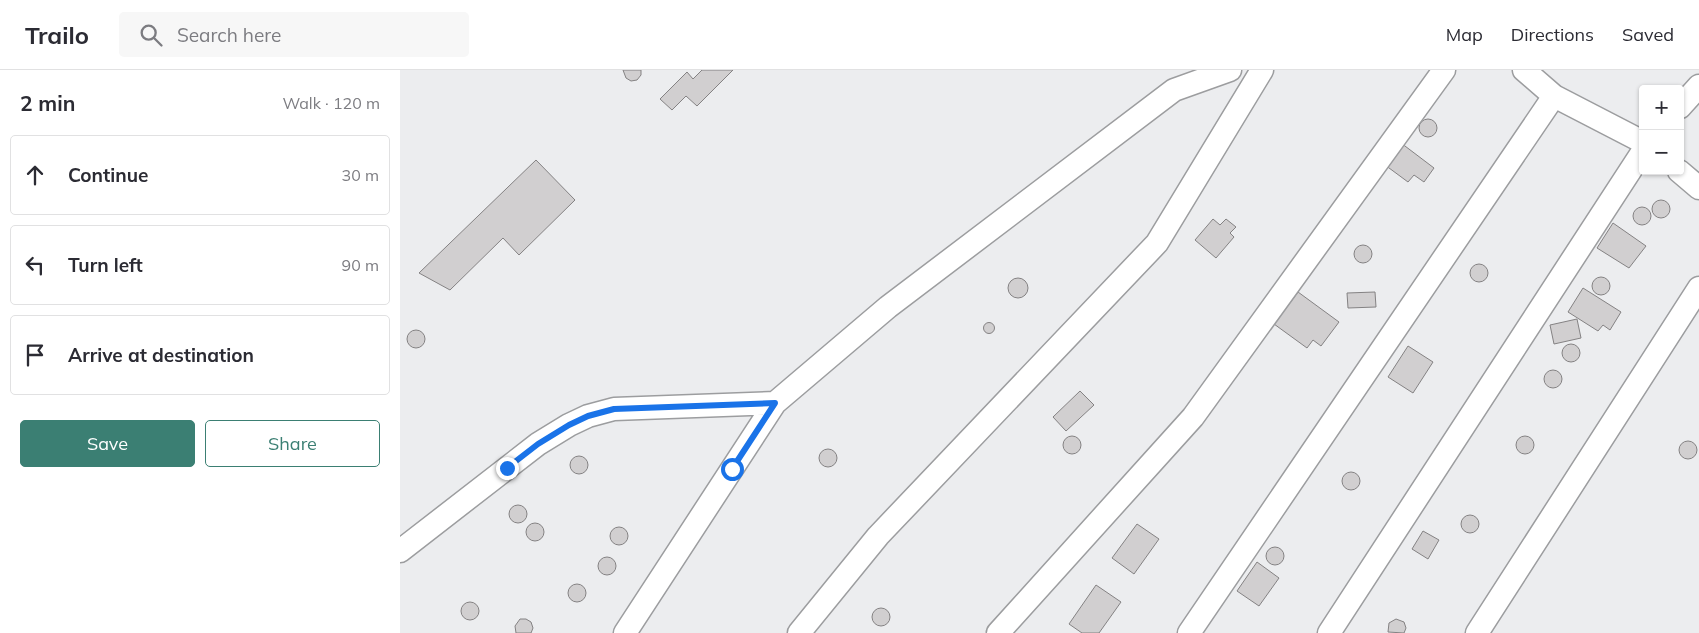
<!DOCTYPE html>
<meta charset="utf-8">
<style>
body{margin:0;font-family:Mulish,sans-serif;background:#f7f7f7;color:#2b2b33}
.controls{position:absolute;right:15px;top:15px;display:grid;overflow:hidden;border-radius:5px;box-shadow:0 1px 4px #0004}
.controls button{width:45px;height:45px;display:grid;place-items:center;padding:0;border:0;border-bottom:1px solid #e1e1e2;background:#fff;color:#2b2b33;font:25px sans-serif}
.stop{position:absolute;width:15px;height:15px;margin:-11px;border:4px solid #1a73e8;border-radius:50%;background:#fff}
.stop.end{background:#1a73e8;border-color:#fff;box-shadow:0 1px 5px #0008}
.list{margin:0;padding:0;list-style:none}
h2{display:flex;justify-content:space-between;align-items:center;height:65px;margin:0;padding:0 20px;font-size:21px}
h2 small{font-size:16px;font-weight:400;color:#7c7c81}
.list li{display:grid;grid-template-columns:32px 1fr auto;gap:15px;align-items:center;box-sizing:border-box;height:80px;margin:0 10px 10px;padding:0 10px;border:1px solid #e1e1e2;border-radius:5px}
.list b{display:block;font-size:19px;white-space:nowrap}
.list em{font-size:16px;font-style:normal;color:#7c7c81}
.actions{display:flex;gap:10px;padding:15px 20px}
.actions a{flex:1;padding:11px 0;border:1px solid #3b7f73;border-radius:5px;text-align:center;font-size:18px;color:#3b7f73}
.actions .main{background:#3b7f73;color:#fff}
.icon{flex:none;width:28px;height:28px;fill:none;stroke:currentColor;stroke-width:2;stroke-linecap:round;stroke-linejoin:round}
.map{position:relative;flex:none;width:1299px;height:563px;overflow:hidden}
header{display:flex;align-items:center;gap:30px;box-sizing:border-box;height:70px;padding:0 25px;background:#fff;border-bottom:1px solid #e1e1e2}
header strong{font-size:24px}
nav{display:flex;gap:28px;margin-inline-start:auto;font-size:18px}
.search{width:350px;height:45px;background:#f7f7f7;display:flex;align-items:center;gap:12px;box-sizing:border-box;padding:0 18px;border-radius:5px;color:#7c7c81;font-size:19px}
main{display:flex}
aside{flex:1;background:#fff}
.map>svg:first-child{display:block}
</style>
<header>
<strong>Trailo</strong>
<div class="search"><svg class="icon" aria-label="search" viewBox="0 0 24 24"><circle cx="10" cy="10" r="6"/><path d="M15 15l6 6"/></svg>Search here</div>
<nav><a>Map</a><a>Directions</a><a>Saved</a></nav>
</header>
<main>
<aside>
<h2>2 min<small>Walk · 120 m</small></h2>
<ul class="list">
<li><svg class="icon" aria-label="ahead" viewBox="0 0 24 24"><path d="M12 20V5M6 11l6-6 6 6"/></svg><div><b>Continue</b></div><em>30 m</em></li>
<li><svg class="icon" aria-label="left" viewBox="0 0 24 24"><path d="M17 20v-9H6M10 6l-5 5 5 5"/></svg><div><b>Turn left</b></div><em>90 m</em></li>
<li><svg class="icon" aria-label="arrive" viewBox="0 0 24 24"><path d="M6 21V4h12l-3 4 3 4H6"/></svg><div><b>Arrive at destination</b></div></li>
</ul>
<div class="actions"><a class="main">Save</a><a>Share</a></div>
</aside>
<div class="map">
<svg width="1299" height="563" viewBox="0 0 1299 563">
<rect width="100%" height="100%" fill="#ecedef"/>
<path fill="#d1cfd0" stroke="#848283" d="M 223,0 L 241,0 L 241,5 L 237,10 L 231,11 L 226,8 Z
M 302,0 L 333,0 L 297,36 L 286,26 L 272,40 L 260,29 L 287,2 L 293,9 Z
M1019 58a9 9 0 1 1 18 0a9 9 0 1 1-18 0Z
M 1001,73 L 1034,98 L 1024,112 L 1014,105 L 1008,112 L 985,95 Z
M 136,90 L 175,130 L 119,185 L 103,168 L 50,220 L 19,203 Z
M1252 139a9 9 0 1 1 18 0a9 9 0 1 1-18 0Z
M1233 146a9 9 0 1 1 18 0a9 9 0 1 1-18 0Z
M 813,149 L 820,155 L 826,149 L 836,157 L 830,163 L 834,167 L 816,188 L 795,170 Z
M 1213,153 L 1246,176 L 1229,198 L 1197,178 Z
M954 184a9 9 0 1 1 18 0a9 9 0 1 1-18 0Z
M1070 203a9 9 0 1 1 18 0a9 9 0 1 1-18 0Z
M1192 216a9 9 0 1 1 18 0a9 9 0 1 1-18 0Z
M608 218a10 10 0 1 1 20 0a10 10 0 1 1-20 0Z
M 1183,218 L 1221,242 L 1210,260 L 1203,255 L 1198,261 L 1168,242 Z
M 898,222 L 939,252 L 921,276 L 913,270 L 907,278 L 874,254 Z
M 975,222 L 976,237 L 948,238 L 947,223 Z
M 1177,249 L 1181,268 L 1154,274 L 1150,255 Z
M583.5 258a5.5 5.5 0 1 1 11 0a5.5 5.5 0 1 1-11 0Z
M7 269a9 9 0 1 1 18 0a9 9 0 1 1-18 0Z
M1162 283a9 9 0 1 1 18 0a9 9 0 1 1-18 0Z
M 1008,276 L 1033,292 L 1013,323 L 988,307 Z
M1144 309a9 9 0 1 1 18 0a9 9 0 1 1-18 0Z
M 680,321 L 694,335 L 666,361 L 653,347 Z
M1116 375a9 9 0 1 1 18 0a9 9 0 1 1-18 0Z
M663 375a9 9 0 1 1 18 0a9 9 0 1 1-18 0Z
M1279 380a9 9 0 1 1 18 0a9 9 0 1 1-18 0Z
M419 388a9 9 0 1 1 18 0a9 9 0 1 1-18 0Z
M170 395a9 9 0 1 1 18 0a9 9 0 1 1-18 0Z
M942 411a9 9 0 1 1 18 0a9 9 0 1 1-18 0Z
M109 444a9 9 0 1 1 18 0a9 9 0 1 1-18 0Z
M1061 454a9 9 0 1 1 18 0a9 9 0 1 1-18 0Z
M126 462a9 9 0 1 1 18 0a9 9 0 1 1-18 0Z
M 737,454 L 759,469 L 734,504 L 712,488 Z
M210 466a9 9 0 1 1 18 0a9 9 0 1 1-18 0Z
M 1023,461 L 1039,470 L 1028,489 L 1012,479 Z
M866 486a9 9 0 1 1 18 0a9 9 0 1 1-18 0Z
M198 496a9 9 0 1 1 18 0a9 9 0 1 1-18 0Z
M 857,492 L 879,508 L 859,536 L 837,521 Z
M168 523a9 9 0 1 1 18 0a9 9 0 1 1-18 0Z
M 696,515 L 721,532 L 699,563 L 682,563 L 669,554 Z
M61 541a9 9 0 1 1 18 0a9 9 0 1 1-18 0Z
M472 547a9 9 0 1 1 18 0a9 9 0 1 1-18 0Z
M 120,549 L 126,549 L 131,552 L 133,558 L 131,563 L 116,563 L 115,556 Z
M 996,549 L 1004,552 L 1006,558 L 1004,563 L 988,562 L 989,553 Z"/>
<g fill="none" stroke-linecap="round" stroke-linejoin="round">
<defs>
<path id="minor" d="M 1124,0 L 1154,26 L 1243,72
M 1280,37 L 1299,16
M 1279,101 L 1299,118
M 0,481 L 138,374 L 169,355 L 188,346 L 214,339 L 375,333 L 488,237 L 774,20 L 830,0
M 225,563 L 375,333
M 399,563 L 478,466 L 757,173 L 862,0
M 598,563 L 793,347 L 1044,0
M 789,563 L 1154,26
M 929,563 L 1243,81
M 1077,563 L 1299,218"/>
</defs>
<use href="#minor" stroke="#9c9d9f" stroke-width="25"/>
<use href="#minor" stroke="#fff" stroke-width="22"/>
</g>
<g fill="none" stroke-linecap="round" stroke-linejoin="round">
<path stroke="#1a73e8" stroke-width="6" d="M 107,398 L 138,374 L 169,355 L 188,346 L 214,339 L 375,333 L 332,399"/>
</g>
</svg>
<div class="controls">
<button>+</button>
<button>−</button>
</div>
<div class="stop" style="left:332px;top:399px"></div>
<div class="stop end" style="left:107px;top:398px"></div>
</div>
</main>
